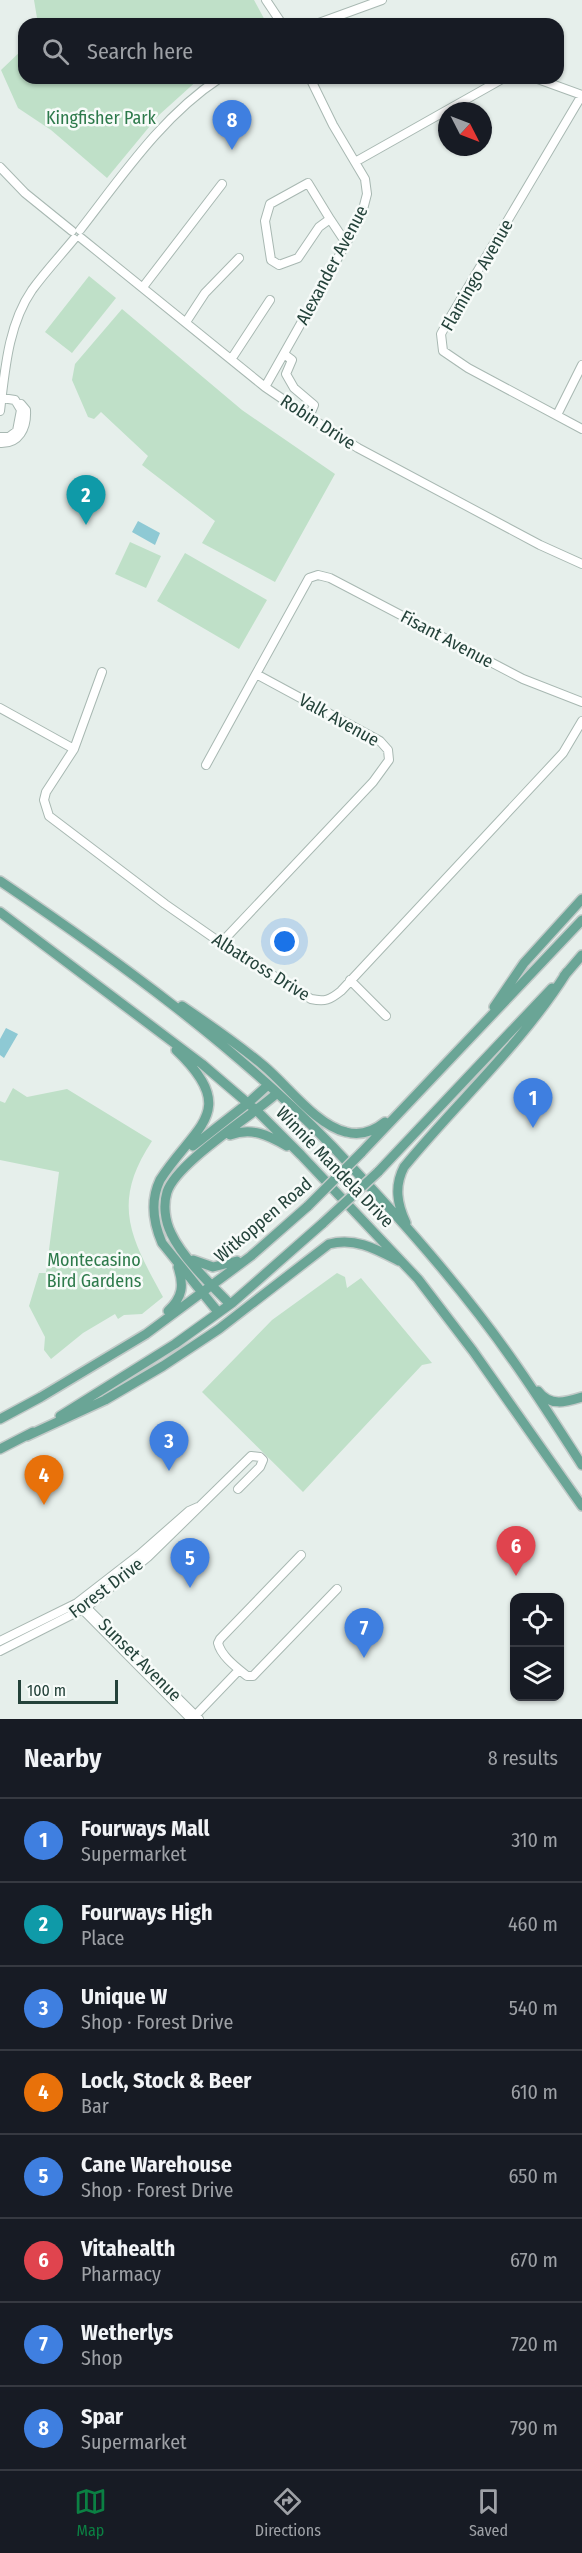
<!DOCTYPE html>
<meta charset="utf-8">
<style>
body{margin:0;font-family:"Fira Sans Condensed",sans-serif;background:#242831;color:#f1f3f6}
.controls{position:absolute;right:18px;bottom:18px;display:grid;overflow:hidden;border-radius:12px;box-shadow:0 2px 4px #0004}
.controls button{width:54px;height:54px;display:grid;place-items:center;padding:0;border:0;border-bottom:2px solid #363941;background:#171b24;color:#f1f3f6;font:30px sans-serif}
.compass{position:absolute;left:438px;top:102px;width:54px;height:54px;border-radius:50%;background:#171b24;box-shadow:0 2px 4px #0004;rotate:132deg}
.scale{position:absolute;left:18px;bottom:15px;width:100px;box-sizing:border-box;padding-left:6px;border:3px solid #24423a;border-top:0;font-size:16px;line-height:21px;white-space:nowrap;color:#24423a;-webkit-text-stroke:4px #f7fbf9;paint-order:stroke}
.you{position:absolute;left:285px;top:942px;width:21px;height:21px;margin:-15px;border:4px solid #fff;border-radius:50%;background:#1a73e8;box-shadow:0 0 0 9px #1a73e833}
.badge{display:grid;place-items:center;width:39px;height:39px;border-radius:50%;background:#0b8043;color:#fff;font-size:20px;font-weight:700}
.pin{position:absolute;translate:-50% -50px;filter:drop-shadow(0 2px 3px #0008)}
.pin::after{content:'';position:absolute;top:32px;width:21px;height:18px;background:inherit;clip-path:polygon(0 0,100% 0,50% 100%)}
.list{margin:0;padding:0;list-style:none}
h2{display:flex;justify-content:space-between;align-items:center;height:78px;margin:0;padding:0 24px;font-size:26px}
h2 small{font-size:20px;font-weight:400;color:#9ea1a6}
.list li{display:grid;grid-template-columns:39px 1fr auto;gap:18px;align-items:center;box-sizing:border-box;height:84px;padding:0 24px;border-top:2px solid #363941}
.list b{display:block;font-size:22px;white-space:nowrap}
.list p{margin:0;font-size:20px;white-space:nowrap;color:#9ea1a6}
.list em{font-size:20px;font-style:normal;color:#9ea1a6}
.icon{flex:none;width:33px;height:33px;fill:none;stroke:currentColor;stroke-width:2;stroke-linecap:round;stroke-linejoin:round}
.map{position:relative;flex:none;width:582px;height:1719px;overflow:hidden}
.search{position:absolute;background:#171b24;box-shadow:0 2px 4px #0004;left:18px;right:18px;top:18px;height:66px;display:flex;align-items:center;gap:15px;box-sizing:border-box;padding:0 21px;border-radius:18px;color:#9ea1a6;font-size:22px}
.sheet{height:750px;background:#171b24}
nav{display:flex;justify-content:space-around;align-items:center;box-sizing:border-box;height:84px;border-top:2px solid #363941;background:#171b24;font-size:16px;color:#9ea1a6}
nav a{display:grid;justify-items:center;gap:3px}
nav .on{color:#0b8043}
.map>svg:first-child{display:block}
</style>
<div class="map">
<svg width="582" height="1719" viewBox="0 0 582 1719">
<rect width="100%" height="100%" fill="#e6efeb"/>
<path fill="#bfe0c8" d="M 34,0 L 254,0 L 267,24 L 38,24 Z
M 24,48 L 24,78 L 200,78 L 159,115 L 107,178 L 51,130 L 18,108 L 1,70 Z
M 89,276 L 116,298 L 72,353 L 45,332 Z
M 122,309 L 242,410 L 335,474 L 275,582 L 202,543 L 215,521 L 142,465 L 148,456 L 101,412 L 94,419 L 88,417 L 72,380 L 75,364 Z
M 130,542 L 161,556 L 146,588 L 115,574 Z
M 185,553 L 267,600 L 239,649 L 157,601 Z
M 13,1088 L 27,1097 L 67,1089 L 152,1141 C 111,1203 130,1237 163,1297 L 142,1314 L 124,1315 L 118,1319 L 115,1314 L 83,1333 L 51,1359 L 44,1350 L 45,1337 L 29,1306 L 39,1273 L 46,1273 L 59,1172 L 0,1160 L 0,1101 L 5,1103 Z
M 337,1273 L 345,1277 L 347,1288 L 361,1278 L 432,1363 L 422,1365 L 303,1492 L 202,1392 L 272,1320 Z"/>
<path fill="#8ec9d4" d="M 138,521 L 160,533 L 155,545 L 132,532 Z
M 6,1028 L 18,1034 L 4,1058 L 0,1055 L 0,1039 Z"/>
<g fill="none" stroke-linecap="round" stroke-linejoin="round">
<defs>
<path id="minor" d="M 266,0 L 282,24
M 316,24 L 382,0
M 535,78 L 582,95
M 582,95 L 448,321 L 441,334 L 443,351 L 468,368 L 582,429
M 355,162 L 504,78
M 0,167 L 25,193 L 72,231
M 330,219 L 308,183 L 270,204 L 265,221 L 271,260 L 279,265 L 298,258 L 319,227 L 330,219 L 346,243
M 80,230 C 122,176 162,116 220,78
M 81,238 L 265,387 L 309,417 L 358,448 L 540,545 L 582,564
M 143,287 L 222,184
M 186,322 L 205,293 L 239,258
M 284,354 L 292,360 L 286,374 L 294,388 L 314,405 L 309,417
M 232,358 L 270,300
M 265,387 L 361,217 L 367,194 L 365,179 L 333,125 L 310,78
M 0,411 C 5,370 8,325 32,290 C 45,272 60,256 74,239
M 557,415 L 582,365
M 0,437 L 9,437 L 17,431 L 21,410 L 15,400 L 2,398
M 0,443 C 19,444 27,428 26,410 L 21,404
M 102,672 L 74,749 L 46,792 L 44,800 L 49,816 L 165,904 L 221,943 L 311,999 C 325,1002 330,1000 341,991 L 563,753 L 582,721
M 0,708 L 74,749
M 206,765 L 256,674
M 221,943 L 373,782 L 389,760 L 388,750 L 380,741 L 256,674 L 309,578 L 318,575 L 330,578 L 523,679 L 582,702
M 350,980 L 386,1016
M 301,1555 L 220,1639 L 218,1643 C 221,1656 236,1667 247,1676 L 253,1676 L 337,1589
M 83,1604 L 199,1719
M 82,1609 L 191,1719
M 0,1641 L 77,1603 L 139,1555 L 189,1511 L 198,1507
M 0,1651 L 87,1607 L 148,1557 L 251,1456 L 260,1457 L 263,1460 L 260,1467 L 238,1489
M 192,1719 L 239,1670"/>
<path id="major" d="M 0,881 C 117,960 234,1045 333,1147 C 397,1215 461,1286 514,1362 C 538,1396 560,1431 582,1465
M 0,912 L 202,1064 L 257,1111 L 301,1155 L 418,1279 L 473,1351 L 582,1506
M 564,976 L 582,955
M 182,1006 C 210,1025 238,1044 264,1066 C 288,1086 316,1125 346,1132 C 361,1136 374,1131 385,1122
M 494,1007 L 524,963 L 582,899
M 176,1050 C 241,1112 195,1125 160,1180 C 150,1201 153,1222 162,1243 L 218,1312
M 230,1135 C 252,1127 268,1135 287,1146
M 193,1146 L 248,1103 L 268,1085
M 361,1153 L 582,920
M 378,1172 L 552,988
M 406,1223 C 397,1204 394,1186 404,1167 C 458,1101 521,1045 567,972
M 193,1260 L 213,1267 L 237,1261
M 230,1304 C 211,1285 182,1257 171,1233 C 165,1221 163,1205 167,1192 C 177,1162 251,1117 277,1093
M 168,1311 C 183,1297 184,1285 178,1267
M 538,1391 C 550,1407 566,1402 582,1397
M 60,1416 L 175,1344 L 232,1303 L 323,1223
M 0,1419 L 41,1397 L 146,1334 L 251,1256 L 308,1206
M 27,1436 L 105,1400 L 163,1366 L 219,1329 L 329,1244 C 355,1237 376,1249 399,1261
M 0,1449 L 33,1432"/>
</defs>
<use href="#minor" stroke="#a8b8b2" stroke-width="10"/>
<use href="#major" stroke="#c2cac8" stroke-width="12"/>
<use href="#minor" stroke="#fff" stroke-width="8"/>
<use href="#major" stroke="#6aa596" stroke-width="9"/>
<defs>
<path id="major-bridge" d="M 308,1206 L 361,1153
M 323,1223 L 378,1172"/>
</defs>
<use href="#major-bridge" stroke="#c2cac8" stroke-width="12" stroke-linecap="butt"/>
<use href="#major-bridge" stroke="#6aa596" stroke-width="9"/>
</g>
<g text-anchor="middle" stroke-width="5" stroke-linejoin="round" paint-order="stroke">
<g font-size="18" fill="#2d7a4b" stroke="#f7fbf9">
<text x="101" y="124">Kingfisher Park</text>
<text x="94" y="1266">Montecasino<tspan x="94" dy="21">Bird Gardens</tspan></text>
</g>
<g font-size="18" fill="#24423a" stroke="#f7fbf9">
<text transform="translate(332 265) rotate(-62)" y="6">Alexander Avenue</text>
<text transform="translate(477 275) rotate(-60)" y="6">Flamingo Avenue</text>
<text transform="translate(318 422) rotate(33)" y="6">Robin Drive</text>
<text transform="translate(447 639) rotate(28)" y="6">Fisant Avenue</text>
<text transform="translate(339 720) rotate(29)" y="6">Valk Avenue</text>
<text transform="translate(261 967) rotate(32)" y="6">Albatross Drive</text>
<text transform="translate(335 1167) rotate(46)" y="6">Winnie Mandela Drive</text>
<text transform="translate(263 1220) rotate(-40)" y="6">Witkoppen Road</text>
<text transform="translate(106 1588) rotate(-37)" y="6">Forest Drive</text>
<text transform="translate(140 1660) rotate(45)" y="6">Sunset Avenue</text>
</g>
</g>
</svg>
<div class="controls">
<button><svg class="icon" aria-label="locate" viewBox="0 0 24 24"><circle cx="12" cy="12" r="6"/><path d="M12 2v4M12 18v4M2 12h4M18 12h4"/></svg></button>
<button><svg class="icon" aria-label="layers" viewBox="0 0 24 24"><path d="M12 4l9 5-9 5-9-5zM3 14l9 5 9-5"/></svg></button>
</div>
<svg class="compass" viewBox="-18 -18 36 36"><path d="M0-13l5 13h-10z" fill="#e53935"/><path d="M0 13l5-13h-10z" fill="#9ea1a6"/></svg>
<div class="scale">100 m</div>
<div class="you"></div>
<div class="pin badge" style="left:533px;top:1128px;background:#3f7fe0">1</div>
<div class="pin badge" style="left:86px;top:525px;background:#0f9aa8">2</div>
<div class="pin badge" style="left:169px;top:1471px;background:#3f7fe0">3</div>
<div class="pin badge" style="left:44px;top:1505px;background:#e8710a">4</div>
<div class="pin badge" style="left:190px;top:1588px;background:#3f7fe0">5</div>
<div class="pin badge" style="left:516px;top:1576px;background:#e0444e">6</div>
<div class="pin badge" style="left:364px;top:1658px;background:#3f7fe0">7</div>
<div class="pin badge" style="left:232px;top:150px;background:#3f7fe0">8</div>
<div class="search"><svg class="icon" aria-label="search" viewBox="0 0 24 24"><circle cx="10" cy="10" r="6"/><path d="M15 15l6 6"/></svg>Search here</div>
</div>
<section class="sheet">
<h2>Nearby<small>8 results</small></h2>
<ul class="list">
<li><span class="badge" style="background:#3f7fe0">1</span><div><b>Fourways Mall</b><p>Supermarket</p></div><em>310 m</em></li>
<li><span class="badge" style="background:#0f9aa8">2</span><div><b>Fourways High</b><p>Place</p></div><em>460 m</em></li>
<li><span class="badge" style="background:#3f7fe0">3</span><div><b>Unique W</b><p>Shop · Forest Drive</p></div><em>540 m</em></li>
<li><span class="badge" style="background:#e8710a">4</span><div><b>Lock, Stock &amp; Beer</b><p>Bar</p></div><em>610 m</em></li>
<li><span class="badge" style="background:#3f7fe0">5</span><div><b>Cane Warehouse</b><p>Shop · Forest Drive</p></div><em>650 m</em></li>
<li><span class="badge" style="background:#e0444e">6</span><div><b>Vitahealth</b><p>Pharmacy</p></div><em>670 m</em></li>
<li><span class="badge" style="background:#3f7fe0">7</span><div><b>Wetherlys</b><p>Shop</p></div><em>720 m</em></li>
<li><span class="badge" style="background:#3f7fe0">8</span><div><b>Spar</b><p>Supermarket</p></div><em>790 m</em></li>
</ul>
</section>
<nav>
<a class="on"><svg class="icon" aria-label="map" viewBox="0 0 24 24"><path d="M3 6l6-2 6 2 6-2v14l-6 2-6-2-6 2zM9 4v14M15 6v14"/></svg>Map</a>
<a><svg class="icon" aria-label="directions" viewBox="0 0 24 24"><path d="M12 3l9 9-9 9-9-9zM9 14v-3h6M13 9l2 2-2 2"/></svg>Directions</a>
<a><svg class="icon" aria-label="saved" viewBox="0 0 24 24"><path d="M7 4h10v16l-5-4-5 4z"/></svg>Saved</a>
</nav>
